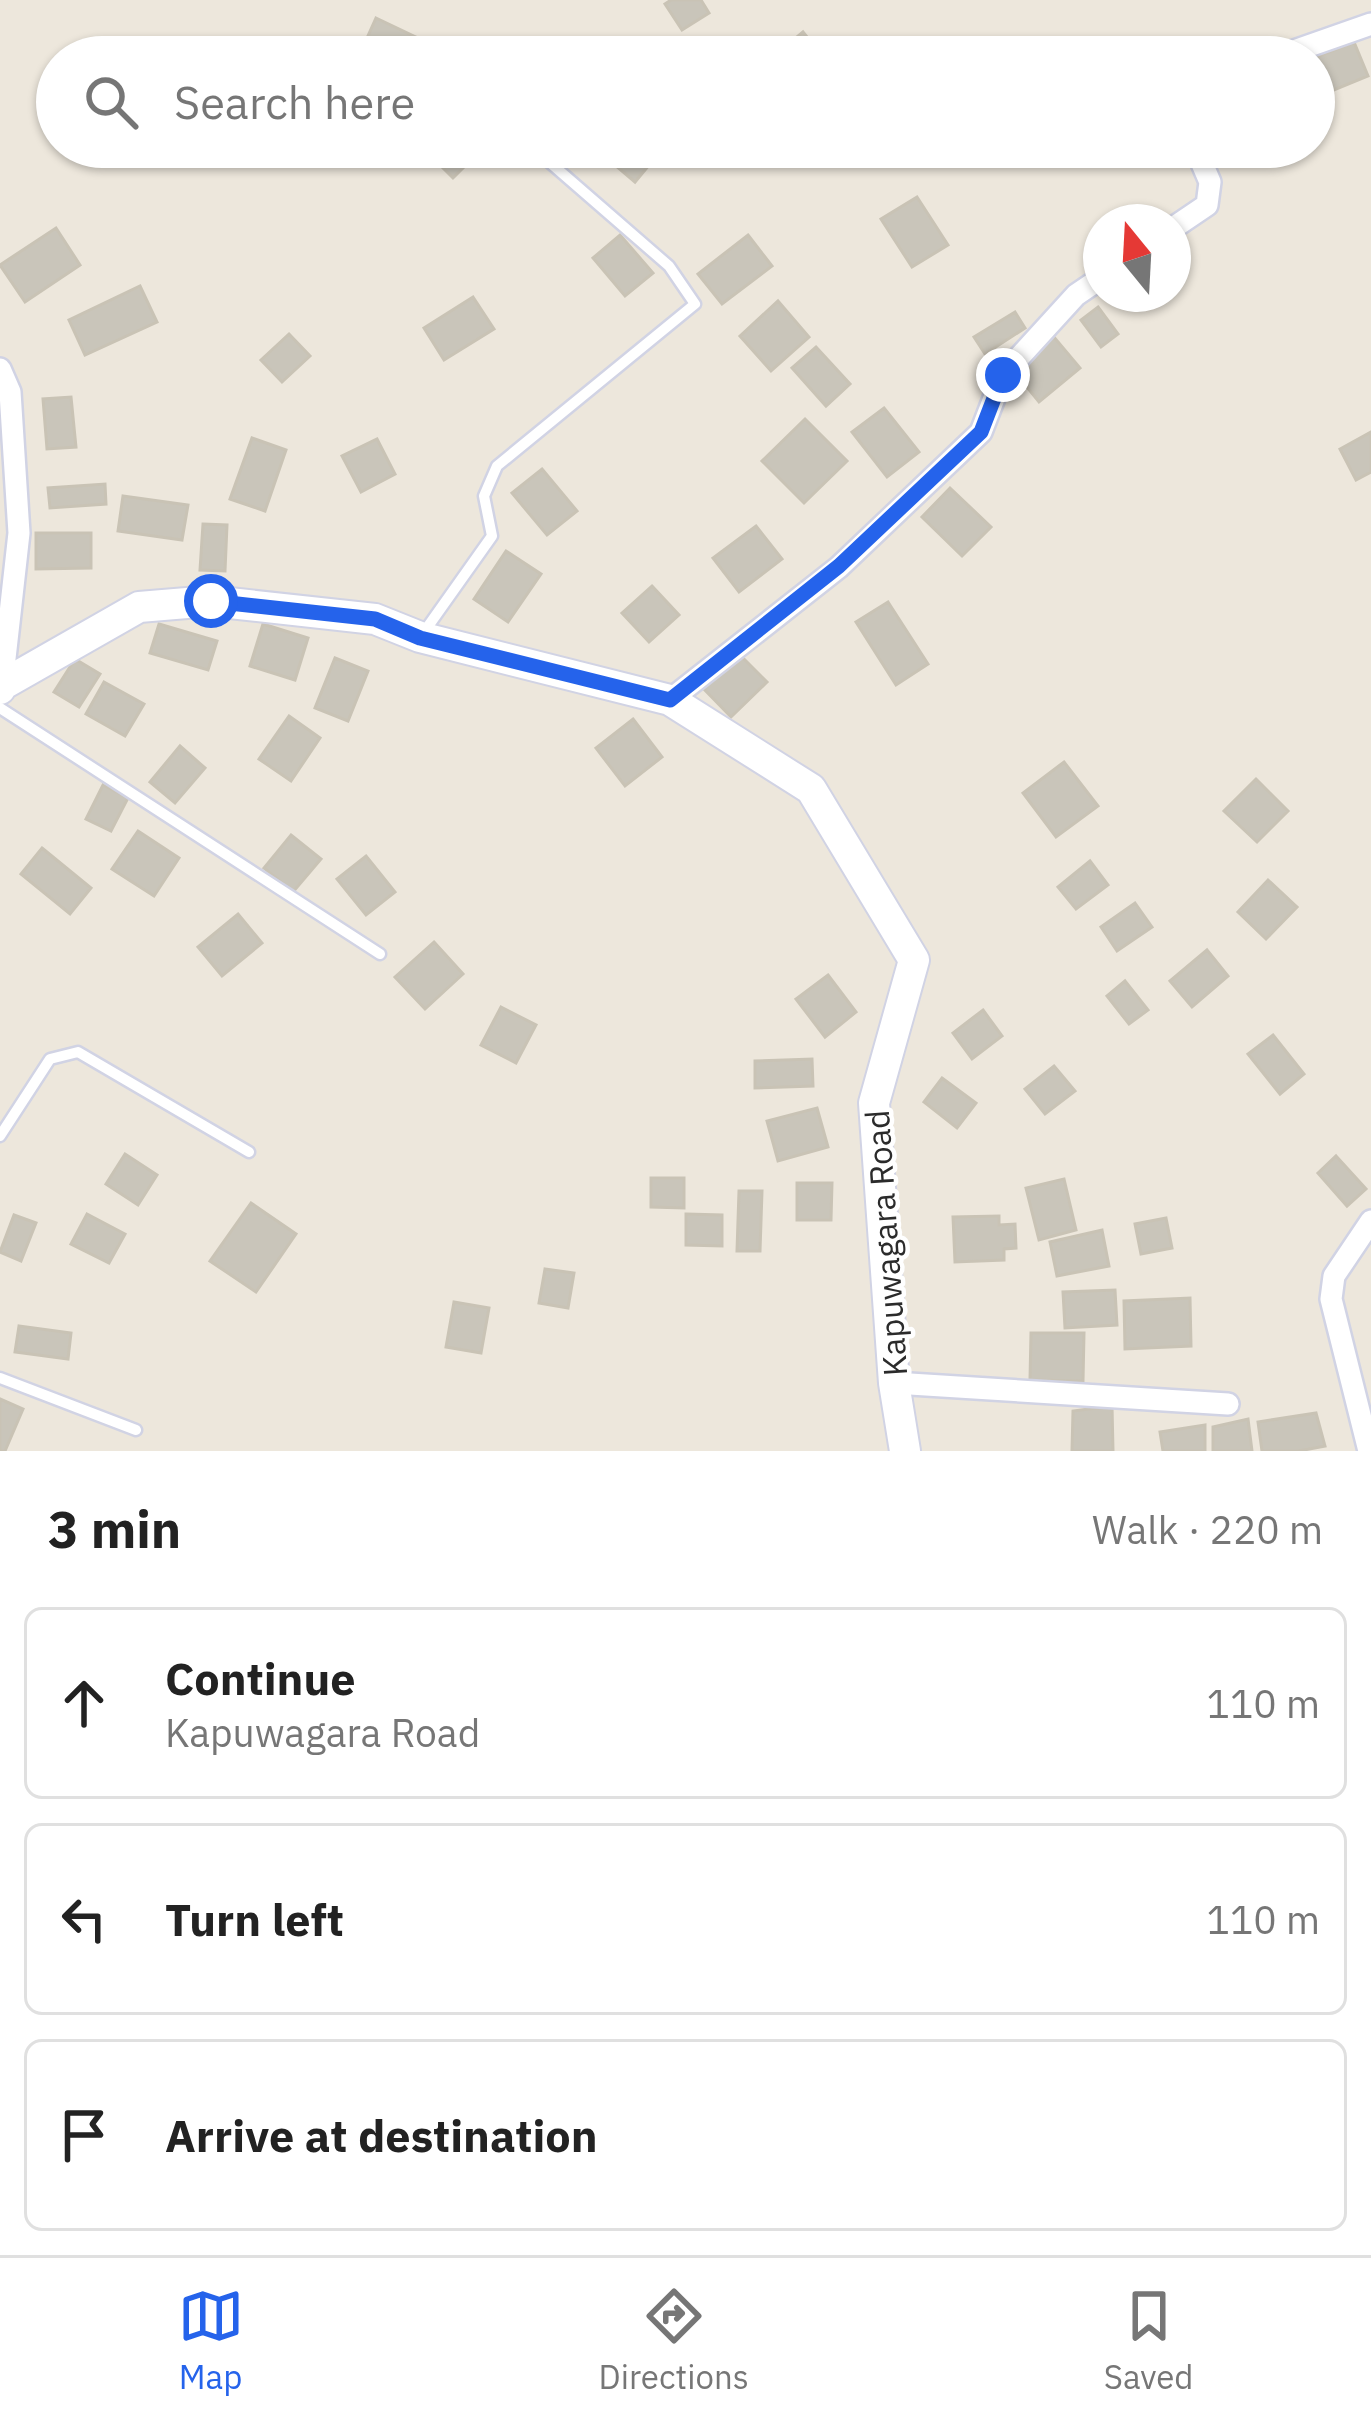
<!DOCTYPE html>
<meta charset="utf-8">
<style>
body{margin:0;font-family:"IBM Plex Sans",sans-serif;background:#f2f2f2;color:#222}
.compass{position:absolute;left:1083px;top:204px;width:108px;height:108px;border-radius:50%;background:#fff;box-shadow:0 3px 9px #0004;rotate:342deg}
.stop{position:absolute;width:36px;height:36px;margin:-27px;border:9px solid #2563eb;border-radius:50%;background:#fff}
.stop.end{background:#2563eb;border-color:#fff;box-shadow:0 3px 12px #0008}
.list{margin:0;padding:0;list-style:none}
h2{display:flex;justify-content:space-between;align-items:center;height:156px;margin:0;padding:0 48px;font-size:51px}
h2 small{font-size:39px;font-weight:400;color:#767676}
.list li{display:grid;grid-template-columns:78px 1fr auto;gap:36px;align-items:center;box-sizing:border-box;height:192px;margin:0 24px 24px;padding:0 24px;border:3px solid #e0e0e0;border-radius:18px}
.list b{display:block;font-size:45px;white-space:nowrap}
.list p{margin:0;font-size:39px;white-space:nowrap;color:#767676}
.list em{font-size:39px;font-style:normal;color:#767676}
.icon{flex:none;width:66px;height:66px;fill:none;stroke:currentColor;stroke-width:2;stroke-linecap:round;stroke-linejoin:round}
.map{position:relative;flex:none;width:1371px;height:1451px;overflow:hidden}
.search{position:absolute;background:#fff;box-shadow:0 3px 9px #0004;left:36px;right:36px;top:36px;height:132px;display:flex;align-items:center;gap:30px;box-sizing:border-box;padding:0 42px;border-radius:66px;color:#767676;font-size:45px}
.sheet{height:804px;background:#fff}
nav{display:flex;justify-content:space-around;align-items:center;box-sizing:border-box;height:168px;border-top:3px solid #e0e0e0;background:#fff;font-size:33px;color:#767676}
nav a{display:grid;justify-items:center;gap:6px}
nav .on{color:#2563eb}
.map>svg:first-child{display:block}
</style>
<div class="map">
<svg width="1371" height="1451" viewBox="0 0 1371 1451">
<rect width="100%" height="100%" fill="#ede7dc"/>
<path fill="#c9c5ba" stroke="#c9c3b5" stroke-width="3" d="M 671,0 L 701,0 L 709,13 L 682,30 L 665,4 Z
M 376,18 L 424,41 L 416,57 L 385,57 L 363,47 Z
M 803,32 L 823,57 L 773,57 Z
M 1354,42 L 1368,76 L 1324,94 L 1314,68 L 1314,58 Z
M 88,147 L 125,147 L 105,165 Z
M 422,147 L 484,147 L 453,178 Z
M 618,147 L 664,147 L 635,182 L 608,159 Z
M 917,197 L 948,245 L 912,267 L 881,219 Z
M 56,228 L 80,265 L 25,302 L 0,265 Z
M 620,235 L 653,273 L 625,296 L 593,258 Z
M 748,235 L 772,266 L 722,304 L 698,274 Z
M 140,286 L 157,322 L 85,355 L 69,320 Z
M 473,297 L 494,329 L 444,360 L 424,328 Z
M 778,301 L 809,337 L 771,371 L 740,336 Z
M 1098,307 L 1118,334 L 1101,347 L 1081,320 Z
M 1015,312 L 1025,328 L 985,354 L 974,337 Z
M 289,334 L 310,356 L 282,382 L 261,360 Z
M 1053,336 L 1080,368 L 1039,402 L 1013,370 Z
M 816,347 L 850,384 L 826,406 L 792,368 Z
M 71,397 L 76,447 L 47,449 L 43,399 Z
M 884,408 L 919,452 L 887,477 L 852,432 Z
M 805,419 L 847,461 L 804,503 L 762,461 Z
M 1371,432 L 1371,472 L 1356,480 L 1340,449 Z
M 252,438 L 286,450 L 265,511 L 230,499 Z
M 377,439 L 395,474 L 361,492 L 342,456 Z
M 542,469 L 577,511 L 547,535 L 512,493 Z
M 105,484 L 106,504 L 50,508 L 48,488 Z
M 950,488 L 991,527 L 962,556 L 922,517 Z
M 123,496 L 188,505 L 182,540 L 118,531 Z
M 203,524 L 227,525 L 225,571 L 200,570 Z
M 756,526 L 782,559 L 739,592 L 713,558 Z
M 36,533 L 91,533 L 91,568 L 36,569 Z
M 506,551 L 541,574 L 508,622 L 474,599 Z
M 652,586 L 679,615 L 649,642 L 622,613 Z
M 888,602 L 928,664 L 896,685 L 856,622 Z
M 159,624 L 217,641 L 208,670 L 150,653 Z
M 263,624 L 308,638 L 295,680 L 250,666 Z
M 737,652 L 767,682 L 731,717 L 701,686 Z
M 335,658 L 368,671 L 348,721 L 315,708 Z
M 75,659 L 100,674 L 79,707 L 54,692 Z
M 104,682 L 144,704 L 125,736 L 86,714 Z
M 289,716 L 320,738 L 291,781 L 259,759 Z
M 633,719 L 662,757 L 625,786 L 596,748 Z
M 180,746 L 205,768 L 175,803 L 150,782 Z
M 1064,762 L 1098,806 L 1056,837 L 1023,793 Z
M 1256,779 L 1288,811 L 1257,842 L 1224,811 Z
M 103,785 L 128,798 L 111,831 L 86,819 Z
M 138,831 L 179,858 L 154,896 L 112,869 Z
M 291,835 L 321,859 L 293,892 L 264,868 Z
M 42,848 L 91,888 L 70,914 L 21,874 Z
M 366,856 L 395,892 L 366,915 L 337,879 Z
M 1090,861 L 1108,885 L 1076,909 L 1058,887 Z
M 1268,880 L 1297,907 L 1266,939 L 1238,912 Z
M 1135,903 L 1152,927 L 1117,951 L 1101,927 Z
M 238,914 L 262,943 L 222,976 L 198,947 Z
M 434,942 L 463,974 L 425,1009 L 395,977 Z
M 1207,950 L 1228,976 L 1192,1007 L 1170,981 Z
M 828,975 L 856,1012 L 825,1037 L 796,999 Z
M 1125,981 L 1148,1010 L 1129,1024 L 1107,996 Z
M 501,1007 L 536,1025 L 516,1063 L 481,1045 Z
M 983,1010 L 1002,1036 L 972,1059 L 953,1033 Z
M 1273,1035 L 1304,1074 L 1280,1094 L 1248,1054 Z
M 812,1059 L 813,1086 L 755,1088 L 755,1061 Z
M 1054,1066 L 1075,1091 L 1045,1114 L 1025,1089 Z
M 942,1078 L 976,1103 L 957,1128 L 924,1102 Z
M 817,1108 L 828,1147 L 778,1161 L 767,1121 Z
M 125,1154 L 157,1175 L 138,1205 L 106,1184 Z
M 1336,1156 L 1366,1189 L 1347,1206 L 1318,1173 Z
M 651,1178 L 684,1178 L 684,1208 L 651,1207 Z
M 1064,1179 L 1076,1230 L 1039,1240 L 1026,1188 Z
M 797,1183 L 832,1183 L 831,1220 L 797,1220 Z
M 739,1191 L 762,1191 L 760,1251 L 737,1251 Z
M 251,1203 L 296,1234 L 256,1292 L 210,1261 Z
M 87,1214 L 125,1234 L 109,1263 L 71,1244 Z
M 686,1214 L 722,1215 L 722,1246 L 686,1245 Z
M 14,1215 L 36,1223 L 21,1261 L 0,1252 Z
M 999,1216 L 999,1225 L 1015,1224 L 1016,1248 L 1004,1249 L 1004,1260 L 955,1262 L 953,1217 Z
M 1166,1218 L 1172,1248 L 1141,1254 L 1135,1224 Z
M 1102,1230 L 1109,1266 L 1057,1276 L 1050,1242 Z
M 545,1269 L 574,1273 L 568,1308 L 539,1303 Z
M 1115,1290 L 1117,1325 L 1065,1328 L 1063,1292 Z
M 1190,1298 L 1191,1346 L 1125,1349 L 1124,1301 Z
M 454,1302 L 489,1308 L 481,1353 L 446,1347 Z
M 19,1326 L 71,1333 L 68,1359 L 15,1352 Z
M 1031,1333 L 1084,1333 L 1083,1381 L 1030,1380 Z
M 0,1399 L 23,1409 L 5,1451 L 0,1451 Z
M 1112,1406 L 1113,1451 L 1072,1451 L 1073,1411 Z
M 1316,1413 L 1325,1446 L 1299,1451 L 1262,1451 L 1258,1422 Z
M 1248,1419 L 1252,1451 L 1213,1451 L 1213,1427 Z
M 1205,1425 L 1205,1451 L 1163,1451 L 1160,1432 Z"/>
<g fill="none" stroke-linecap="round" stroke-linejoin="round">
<defs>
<path id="lane" d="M 424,632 L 492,536 L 484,496 L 497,466 L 695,304 L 669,266 L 532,147
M 0,708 L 380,954
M 0,1136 L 50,1059 L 78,1052 L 249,1152
M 0,1378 L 136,1430"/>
<path id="street" d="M 1277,57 L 1371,24
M 1173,228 L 1207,205 L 1210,182 L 1195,147
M 0,369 L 10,392 L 19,533 L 2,685
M 670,700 L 839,567 L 981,432 L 1003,375 L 1076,295 L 1101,278
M 894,1383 L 1228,1404
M 1369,1451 L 1331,1299 L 1334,1276 L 1371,1221"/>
<path id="secondary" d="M 0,689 L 2,685 L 139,607 L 211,601 L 375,619 L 420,637 L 670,700 L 811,789 L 914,960 L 874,1103 L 894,1383 L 905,1451"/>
</defs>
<use href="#lane" stroke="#d1d3e4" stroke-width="15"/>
<use href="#street" stroke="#d1d3e4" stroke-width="26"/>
<use href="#secondary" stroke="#d1d3e4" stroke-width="34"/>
<use href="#lane" stroke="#fff" stroke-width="10"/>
<use href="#street" stroke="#fff" stroke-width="21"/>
<use href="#secondary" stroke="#fff" stroke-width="30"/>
</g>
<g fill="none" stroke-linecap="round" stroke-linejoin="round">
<path stroke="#2563eb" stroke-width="15" d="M 211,601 L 375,619 L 420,638 L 670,700 L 839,566 L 981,432 L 1003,375"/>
</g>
<g text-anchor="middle" stroke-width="9" stroke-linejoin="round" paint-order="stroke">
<g font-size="33" fill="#2b2b2b" stroke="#fff">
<text transform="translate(886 1243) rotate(-94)" y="12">Kapuwagara Road</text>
</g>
</g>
</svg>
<svg class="compass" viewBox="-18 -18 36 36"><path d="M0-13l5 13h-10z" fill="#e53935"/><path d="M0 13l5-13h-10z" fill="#767676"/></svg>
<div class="stop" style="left:211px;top:601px"></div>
<div class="stop end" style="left:1003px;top:375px"></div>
<div class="search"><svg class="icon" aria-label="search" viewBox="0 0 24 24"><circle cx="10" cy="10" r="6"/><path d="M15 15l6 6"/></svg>Search here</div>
</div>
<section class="sheet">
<h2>3 min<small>Walk · 220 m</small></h2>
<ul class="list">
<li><svg class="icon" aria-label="ahead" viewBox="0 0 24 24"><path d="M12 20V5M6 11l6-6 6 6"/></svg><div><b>Continue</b><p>Kapuwagara Road</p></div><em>110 m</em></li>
<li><svg class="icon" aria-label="left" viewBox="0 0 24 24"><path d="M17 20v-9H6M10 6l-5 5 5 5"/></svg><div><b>Turn left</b></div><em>110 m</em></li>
<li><svg class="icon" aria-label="arrive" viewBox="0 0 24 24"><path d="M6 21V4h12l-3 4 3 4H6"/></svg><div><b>Arrive at destination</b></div></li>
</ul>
</section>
<nav>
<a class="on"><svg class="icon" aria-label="map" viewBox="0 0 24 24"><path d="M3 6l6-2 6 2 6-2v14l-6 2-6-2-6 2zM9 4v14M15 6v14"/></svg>Map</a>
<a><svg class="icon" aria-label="directions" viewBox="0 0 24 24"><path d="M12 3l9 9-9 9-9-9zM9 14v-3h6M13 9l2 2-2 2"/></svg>Directions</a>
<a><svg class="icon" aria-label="saved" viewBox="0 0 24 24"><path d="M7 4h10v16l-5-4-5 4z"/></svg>Saved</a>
</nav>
